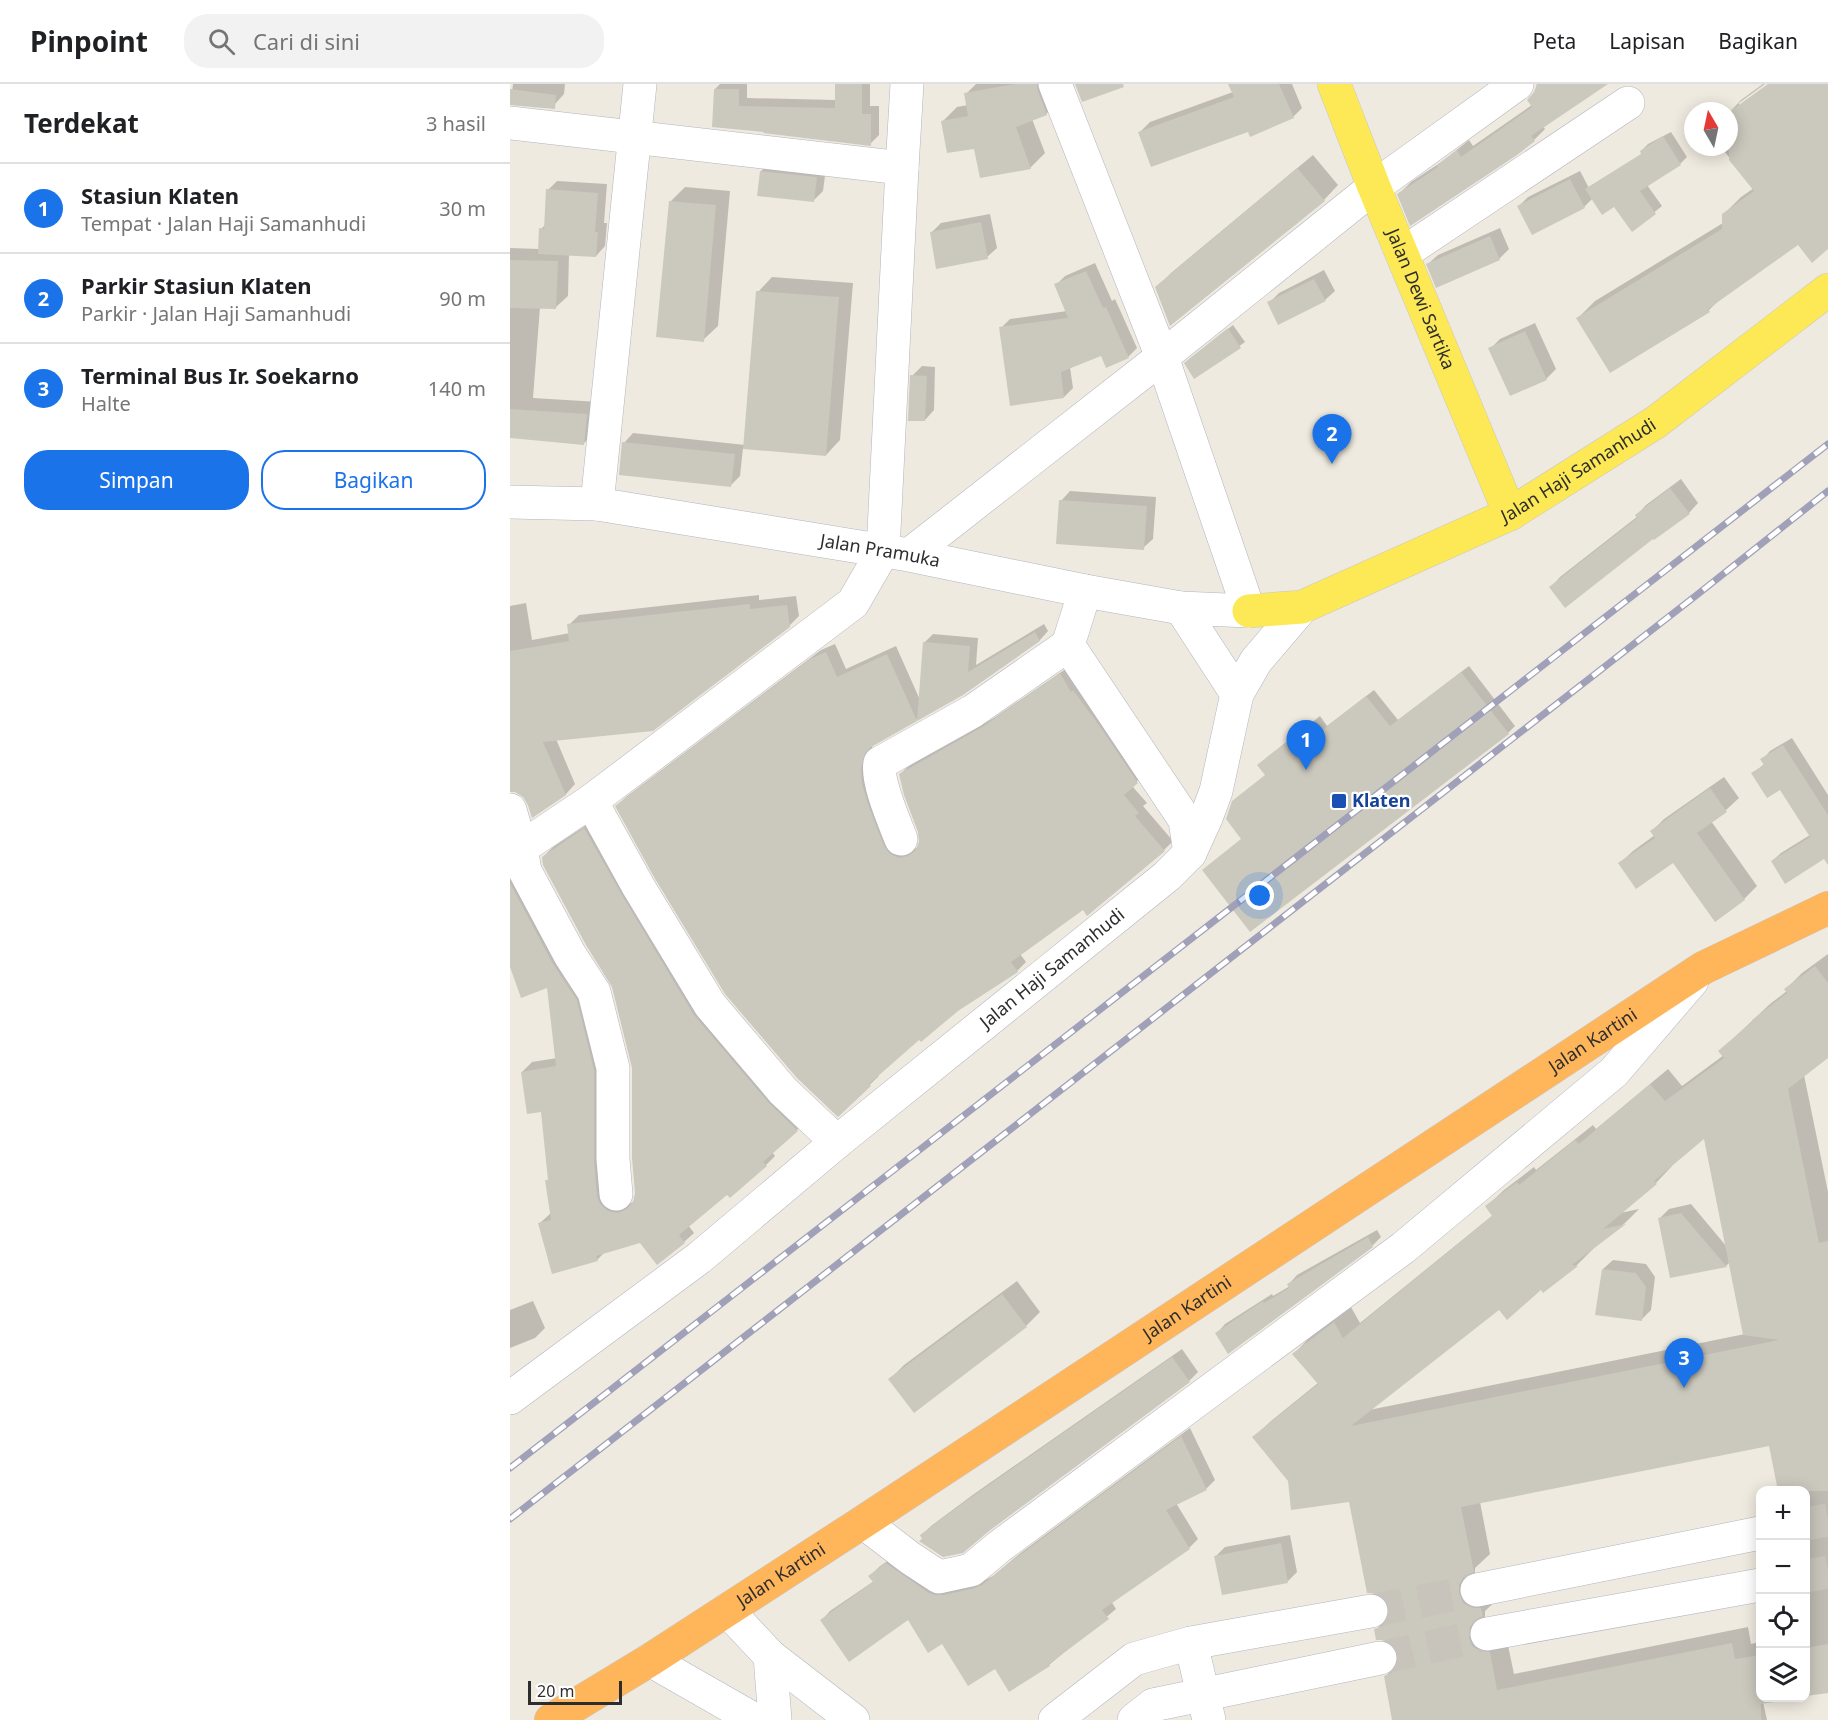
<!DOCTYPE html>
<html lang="id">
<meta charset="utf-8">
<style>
body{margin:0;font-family:"Noto Sans",sans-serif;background:#f2f2f2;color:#202124}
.controls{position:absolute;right:18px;bottom:18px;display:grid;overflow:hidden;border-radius:12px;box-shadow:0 3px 15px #0003}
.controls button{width:54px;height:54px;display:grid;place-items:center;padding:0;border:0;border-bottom:2px solid #e0e0e0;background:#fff;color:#202124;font:30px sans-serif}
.compass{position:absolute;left:1174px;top:18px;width:54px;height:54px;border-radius:50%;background:#fff;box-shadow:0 3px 15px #0003;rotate:351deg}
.scale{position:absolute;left:18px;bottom:15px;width:94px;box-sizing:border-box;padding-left:6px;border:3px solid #2d2d2d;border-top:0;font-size:16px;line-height:21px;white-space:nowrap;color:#2d2d2d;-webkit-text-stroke:4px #fff;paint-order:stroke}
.you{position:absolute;left:750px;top:812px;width:21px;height:21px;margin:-15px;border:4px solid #fff;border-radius:50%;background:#1a73e8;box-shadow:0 0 0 9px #1a73e833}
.badge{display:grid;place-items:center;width:39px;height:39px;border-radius:50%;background:#1a73e8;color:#fff;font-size:20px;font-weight:700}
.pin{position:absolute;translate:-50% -50px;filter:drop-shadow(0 2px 3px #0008)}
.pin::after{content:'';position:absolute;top:32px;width:21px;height:18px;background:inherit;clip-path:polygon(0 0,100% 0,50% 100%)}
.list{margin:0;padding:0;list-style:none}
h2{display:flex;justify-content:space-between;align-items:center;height:78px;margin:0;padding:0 24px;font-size:26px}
h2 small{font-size:20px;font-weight:400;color:#757577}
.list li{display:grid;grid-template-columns:39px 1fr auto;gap:18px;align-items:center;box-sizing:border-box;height:90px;padding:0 24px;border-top:2px solid #e0e0e0}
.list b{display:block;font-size:22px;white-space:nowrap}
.list p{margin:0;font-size:20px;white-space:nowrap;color:#757577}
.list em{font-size:20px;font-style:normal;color:#757577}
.actions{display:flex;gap:12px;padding:18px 24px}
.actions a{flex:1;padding:14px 0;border:2px solid #1a73e8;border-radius:24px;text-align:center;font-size:21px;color:#1a73e8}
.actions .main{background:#1a73e8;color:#fff}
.icon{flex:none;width:33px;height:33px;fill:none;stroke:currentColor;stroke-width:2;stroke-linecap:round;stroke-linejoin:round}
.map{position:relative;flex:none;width:1318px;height:1636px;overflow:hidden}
header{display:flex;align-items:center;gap:36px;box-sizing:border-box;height:84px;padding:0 30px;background:#fff;border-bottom:2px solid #e0e0e0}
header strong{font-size:28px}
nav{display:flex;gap:33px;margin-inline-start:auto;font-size:21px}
.search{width:420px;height:54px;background:#f2f2f2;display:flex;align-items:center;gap:15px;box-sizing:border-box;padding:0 21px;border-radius:24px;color:#757577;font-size:22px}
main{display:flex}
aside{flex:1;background:#fff}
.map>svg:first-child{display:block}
</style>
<header>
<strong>Pinpoint</strong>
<div class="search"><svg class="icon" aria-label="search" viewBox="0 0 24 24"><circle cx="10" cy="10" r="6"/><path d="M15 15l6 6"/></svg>Cari di sini</div>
<nav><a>Peta</a><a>Lapisan</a><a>Bagikan</a></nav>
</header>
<main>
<aside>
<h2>Terdekat<small>3 hasil</small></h2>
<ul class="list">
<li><span class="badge">1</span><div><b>Stasiun Klaten</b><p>Tempat · Jalan Haji Samanhudi</p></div><em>30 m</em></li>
<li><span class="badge">2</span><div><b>Parkir Stasiun Klaten</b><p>Parkir · Jalan Haji Samanhudi</p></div><em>90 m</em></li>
<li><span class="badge">3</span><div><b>Terminal Bus Ir. Soekarno</b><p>Halte</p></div><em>140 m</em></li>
</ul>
<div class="actions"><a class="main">Simpan</a><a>Bagikan</a></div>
</aside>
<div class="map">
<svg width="1318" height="1636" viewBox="0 0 1318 1636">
<rect width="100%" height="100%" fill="#efeadf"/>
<path fill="#0003" fill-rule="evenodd" d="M 3,0 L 55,0 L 54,10 L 45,20 L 1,16 Z
M 210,0 L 237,0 L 237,14 L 326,16 L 326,0 L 360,0 L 360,22 L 369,22 L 369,51 L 360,60 L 255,48 L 205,5 Z
M 466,0 L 545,0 L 551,15 L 536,30 L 522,35 L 535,69 L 520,84 L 465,63 L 433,37 L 447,23 L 458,21 L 456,10 Z
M 725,0 L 782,0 L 792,24 L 783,33 L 739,46 L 630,48 L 640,38 L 723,8 Z
M 1027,0 L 1091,0 L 1033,42 L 1035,45 L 1024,56 L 889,110 L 901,98 L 933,77 L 959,56 L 963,62 L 1022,21 Z
M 1253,0 L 1255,0 L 1229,19 L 1229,23 L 1260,0 L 1318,0 L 1318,95 L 1313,95 L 1318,101 L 1318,163 L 1302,177 L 1288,159 L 1212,213 L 1199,226 L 1068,234 L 1085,217 L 1213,139 L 1213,131 L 1231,113 L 1244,104 L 1214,67 L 1214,63 L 1219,63 L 1219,29 L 1231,16 Z
M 1161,48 L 1177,73 L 1170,80 L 1137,101 L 1152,122 L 1122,146 L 1104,121 L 1083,114 L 1074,123 L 1009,122 L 1018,113 L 1070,87 L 1079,104 L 1083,100 L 1083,102 L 1138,67 L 1131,67 L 1138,60 Z
M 803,71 L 828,101 L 814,116 L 661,240 L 647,204 L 661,189 Z
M 261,78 L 316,84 L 313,107 L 303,117 L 251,87 Z
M 47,97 L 97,100 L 94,139 L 97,139 L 95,162 L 86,172 L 59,170 L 58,212 L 46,223 L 30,223 L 23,314 L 89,318 L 86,347 L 74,359 L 0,353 L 0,164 L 29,165 L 31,145 L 36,140 L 38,106 Z
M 175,103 L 220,107 L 208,242 L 193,256 L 161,117 Z
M 480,130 L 487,164 L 477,173 L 421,149 L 431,139 Z
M 990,144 L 999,165 L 989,175 L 918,180 L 928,171 Z
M 585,179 L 602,217 L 605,215 L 627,264 L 618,273 L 592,270 L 560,283 L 563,304 L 554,313 L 491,244 L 500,235 L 557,227 L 546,201 L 555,192 Z
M 814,186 L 825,207 L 815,216 L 759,219 L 769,209 Z
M 262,193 L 343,199 L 330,356 L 316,371 L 233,364 L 230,392 L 220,402 L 114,359 L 123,349 L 235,361 L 248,208 Z
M 1025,239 L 1046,285 L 1036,295 L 1001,310 L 980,265 L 990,255 Z
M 723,241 L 735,258 L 685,293 L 680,275 Z
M 412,282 L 425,283 L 424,326 L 415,336 L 402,292 Z
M 1171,395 L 1188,419 L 1179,429 L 1041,503 L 1050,493 L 1128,432 L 1127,431 L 1136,421 Z
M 560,407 L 646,413 L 643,455 L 633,464 L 551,417 Z
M 249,511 L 249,516 L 286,512 L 289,532 L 279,542 L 46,655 L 65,700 L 56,710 L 23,732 L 14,712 L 5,707 L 0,706 L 0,522 L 16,519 L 22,556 L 60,549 L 59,541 L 69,531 Z
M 534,540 L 538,547 L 530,556 L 452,610 L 363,660 L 359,675 L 399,765 L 408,764 L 411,759 L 410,748 L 390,690 L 400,681 L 484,634 L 560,582 L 635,689 L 622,702 L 637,719 L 633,722 L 663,757 L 654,766 L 510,870 L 516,878 L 507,887 L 447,926 L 410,954 L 367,991 L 369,992 L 328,1031 L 107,722 L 116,713 L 311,566 L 325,560 L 336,585 L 386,562 L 410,616 L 414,559 L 423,550 L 468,554 L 466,581 Z
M 959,582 L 1005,642 L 998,649 L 694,786 L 733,754 L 757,690 L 756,674 L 810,632 L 817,642 L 864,606 L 888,636 Z
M 1282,654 L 1318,711 L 1318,771 L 1275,797 L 1262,777 L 1271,769 L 1300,751 L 1270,703 L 1243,690 L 1254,680 L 1252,676 L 1260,667 Z
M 1214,693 L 1229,714 L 1216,726 L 1201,737 L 1247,802 L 1234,815 L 1163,777 L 1110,779 L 1123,767 L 1145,751 L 1142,747 L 1154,735 Z
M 84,736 L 297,1037 L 262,1068 L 265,1072 L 256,1081 L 217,1109 L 178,1141 L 184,1149 L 174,1158 L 131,1157 L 95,1168 L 87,1176 L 30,1139 L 41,1129 L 37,1097 L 40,1094 L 32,1026 L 12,988 L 22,978 L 47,974 L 38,902 L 0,879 L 0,756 L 76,906 L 109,1118 L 119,1120 L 125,1117 L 126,1108 L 123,980 L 103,903 L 33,773 L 43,763 Z
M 1318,870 L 1318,972 L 1294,991 L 1318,1108 L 1318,1607 L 1296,1611 L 1296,1551 L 1299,1550 L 1296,1535 L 1296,1406 L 1260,1360 L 970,1418 L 980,1470 L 965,1484 L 965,1493 L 989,1514 L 975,1527 L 975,1537 L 996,1552 L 1004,1590 L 1238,1543 L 1241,1560 L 1250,1558 L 1250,1614 L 1279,1614 L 1253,1618 L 1257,1636 L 884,1636 L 875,1593 L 889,1579 L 890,1570 L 885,1560 L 866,1546 L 880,1532 L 881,1523 L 840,1417 L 779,1397 L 744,1353 L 761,1337 L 808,1299 L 784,1270 L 800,1253 L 841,1223 L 850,1239 L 983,1131 L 977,1122 L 994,1106 L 1024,1083 L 1026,1086 L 1083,1041 L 1086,1045 L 1158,985 L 1172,1002 L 1214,971 L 1210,967 L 1227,951 L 1260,920 L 1277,907 L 1276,905 L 1292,889 ZM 1195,1052 L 1217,1163 L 1181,1120 L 1159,1125 L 1150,1134 L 1216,1182 L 1220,1178 L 1235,1250 L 859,1326 L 989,1224 L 1031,1204 L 1033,1207 L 1067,1181 L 1083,1165 L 1080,1165 L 1115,1139 L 1129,1125 L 1110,1129 L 1146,1099 L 1162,1082 L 1161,1081 Z
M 867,1146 L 871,1153 L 862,1162 L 719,1268 L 707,1249 L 715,1240 L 762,1210 L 763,1212 L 780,1202 L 779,1200 L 787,1191 Z
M 1103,1176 L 1136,1180 L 1145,1193 L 1141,1226 L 1131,1236 L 1093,1185 Z
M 507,1197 L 530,1228 L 516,1242 L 380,1295 L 394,1281 Z
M 23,1217 L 35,1244 L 25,1254 L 0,1264 L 0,1226 Z
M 672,1265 L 688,1288 L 679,1297 L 414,1454 L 412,1451 L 421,1442 L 464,1410 Z
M 680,1344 L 705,1396 L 697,1404 L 666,1419 L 688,1455 L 679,1464 L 601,1517 L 606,1525 L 539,1581 L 486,1583 L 432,1558 L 398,1534 L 312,1536 L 320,1527 L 364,1497 L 360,1492 L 369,1483 L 386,1471 L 443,1503 L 475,1496 L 483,1492 L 512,1468 Z
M 780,1451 L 787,1488 L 778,1497 L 705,1473 L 715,1463 Z"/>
<path fill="#cbc8bd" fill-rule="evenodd" d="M 325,0 L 352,0 L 352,30 L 361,30 L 361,62 L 253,49 L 254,48 L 202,43 L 204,5 L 229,5 L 229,22 L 325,24 Z
M 505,0 L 527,0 L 528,7 L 537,31 L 506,43 L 521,85 L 470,94 L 464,65 L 437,69 L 431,37 L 458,32 L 454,9 Z
M 565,0 L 613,0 L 614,3 L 572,18 Z
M 718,0 L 769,0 L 784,34 L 740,53 L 738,48 L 641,83 L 628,48 L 724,13 Z
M 1027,0 L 1098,0 L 1021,52 L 1025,57 L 1007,71 L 900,142 L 887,110 L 928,83 L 927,81 L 947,66 L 951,73 L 1022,23 L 1017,16 L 1024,8 Z
M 1258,0 L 1318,0 L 1318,165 L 1302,179 L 1288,161 L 1198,225 L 1200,228 L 1100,289 L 1066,234 L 1212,145 L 1212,130 L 1244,107 L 1219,76 L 1219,28 Z
M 0,5 L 46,11 L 45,25 L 0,21 Z
M 1153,52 L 1171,81 L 1130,107 L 1146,130 L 1122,148 L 1104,123 L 1092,131 L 1075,105 L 1131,70 L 1130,67 Z
M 787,84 L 815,117 L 660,242 L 645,203 Z
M 250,87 L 307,93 L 304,118 L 247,112 Z
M 1060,95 L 1075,124 L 1022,151 L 1007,122 Z
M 36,105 L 88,109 L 85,148 L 88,148 L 86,173 L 28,170 L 29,144 L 34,145 Z
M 159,117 L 206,121 L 194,258 L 146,253 Z
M 471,138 L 478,175 L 426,185 L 420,148 Z
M 980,152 L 990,176 L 926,204 L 916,180 Z
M 0,176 L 48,177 L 46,225 L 0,224 Z
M 576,187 L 593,224 L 596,223 L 619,274 L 596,284 L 591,272 L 551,288 L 554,314 L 500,322 L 489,243 L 558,234 L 544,200 Z
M 804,195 L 816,217 L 768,241 L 757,218 Z
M 246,207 L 329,213 L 316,372 L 233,365 Z
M 718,244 L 731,264 L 684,295 L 674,279 Z
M 1015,247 L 1037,296 L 1000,312 L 978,264 Z
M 400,291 L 417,292 L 415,337 L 398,337 Z
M 0,325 L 77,330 L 74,361 L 0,354 Z
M 112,358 L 225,370 L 221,403 L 109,391 Z
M 1160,404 L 1180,430 L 1144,456 L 1143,455 L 1055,524 L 1039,503 L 1127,434 L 1125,431 Z
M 549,416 L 637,422 L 634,466 L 546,460 Z
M 240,520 L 240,525 L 277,521 L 280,543 L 143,647 L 33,658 L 56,711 L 22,734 L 18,721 L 13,713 L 5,708 L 0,708 L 0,567 L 59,557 L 57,540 Z
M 525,548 L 530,557 L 453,611 L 361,663 L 355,669 L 351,685 L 352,700 L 359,723 L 374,762 L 380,770 L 389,774 L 398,772 L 405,767 L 409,758 L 408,748 L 394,711 L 389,690 L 474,642 L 550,589 L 561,608 L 563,606 L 591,644 L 628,699 L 614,711 L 629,729 L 625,732 L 655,767 L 577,832 L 573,826 L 501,878 L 508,888 L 448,927 L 411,958 L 409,956 L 359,1000 L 361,1002 L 328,1033 L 287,994 L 215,910 L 144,793 L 105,722 L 300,575 L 316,568 L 327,593 L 377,570 L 407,637 L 413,558 L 460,562 L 458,588 Z
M 951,588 L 999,650 L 740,848 L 692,786 L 731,755 L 716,735 L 722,717 L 755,691 L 747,681 L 802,638 L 810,648 L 856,612 L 880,642 Z
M 1273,661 L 1318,731 L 1318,781 L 1314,775 L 1275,800 L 1261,777 L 1300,753 L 1270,706 L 1257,714 L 1241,689 L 1254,681 L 1250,675 Z
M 1200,704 L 1217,728 L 1187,749 L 1235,816 L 1205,838 L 1163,779 L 1126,805 L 1108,779 L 1145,754 L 1140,747 Z
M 74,744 L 112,811 L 184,931 L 259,1019 L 288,1047 L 253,1078 L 257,1082 L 220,1114 L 217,1111 L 169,1151 L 175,1159 L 147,1181 L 130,1159 L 86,1172 L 88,1177 L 42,1190 L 28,1139 L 41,1136 L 35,1096 L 38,1096 L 31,1028 L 17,1030 L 11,988 L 46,982 L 37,904 L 11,914 L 0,883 L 0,799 L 43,880 L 67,916 L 84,986 L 84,1077 L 87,1112 L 90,1120 L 98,1127 L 108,1129 L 117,1125 L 123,1118 L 125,1109 L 122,1074 L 122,984 L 102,903 L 76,861 L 33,781 L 32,773 Z
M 1305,882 L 1318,899 L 1318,974 L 1278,1005 L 1309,1159 L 1318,1157 L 1318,1407 L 1268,1407 L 1259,1362 L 951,1423 L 964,1488 L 954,1492 L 949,1501 L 949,1509 L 953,1519 L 962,1524 L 971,1524 L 973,1532 L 965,1536 L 960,1543 L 959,1554 L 962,1562 L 970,1567 L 980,1568 L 987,1606 L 1222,1559 L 1225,1575 L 1251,1571 L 1251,1614 L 1288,1614 L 1251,1620 L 1251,1636 L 882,1636 L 874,1592 L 883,1588 L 888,1580 L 888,1571 L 884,1561 L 875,1556 L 866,1556 L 864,1545 L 873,1542 L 878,1534 L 879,1523 L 876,1515 L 868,1510 L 857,1509 L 839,1418 L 781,1426 L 778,1397 L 742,1353 L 808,1300 L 782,1270 L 824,1238 L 833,1254 L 982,1132 L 975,1122 L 1007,1098 L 1009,1101 L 1065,1056 L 1069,1060 L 1140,1000 L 1155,1017 L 1214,974 L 1208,967 L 1243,937 L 1242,936 L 1277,909 L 1274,905 ZM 1194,1055 L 1233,1251 L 1269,1256 L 841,1342 L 989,1226 L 997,1236 L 1031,1206 L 1033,1209 L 1068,1182 L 1062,1181 L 1116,1140 L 1093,1145 L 1147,1100 L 1144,1097 Z
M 1171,1129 L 1217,1183 L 1160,1194 L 1148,1134 Z
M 858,1153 L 863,1163 L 718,1270 L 705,1249 L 753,1217 L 754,1219 L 779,1204 L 777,1200 Z
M 1092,1185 L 1126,1189 L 1136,1203 L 1132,1237 L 1085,1231 Z
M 492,1210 L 517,1243 L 404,1329 L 378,1295 Z
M 662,1273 L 680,1298 L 479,1447 L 453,1469 L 433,1473 L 409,1457 L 412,1455 L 410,1451 L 453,1419 Z
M 671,1352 L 697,1406 L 656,1426 L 680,1465 L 592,1526 L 599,1535 L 539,1580 L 540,1582 L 499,1608 L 485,1585 L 458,1602 L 432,1560 L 418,1569 L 398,1536 L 339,1578 L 310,1536 L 363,1498 L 358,1492 L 376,1479 L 419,1509 L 425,1511 L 433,1511 L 465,1504 L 472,1501 L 502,1477 Z
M 771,1459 L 778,1499 L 712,1511 L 704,1472 Z
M 1318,1560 L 1318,1609 L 1296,1612 L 1296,1564 Z"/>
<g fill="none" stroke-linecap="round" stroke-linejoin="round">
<path stroke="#c8c4bb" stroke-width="33" stroke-dasharray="33 16" stroke-linecap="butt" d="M 1296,1440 L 1318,1436
M 1296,1492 L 1318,1488
M 861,1527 L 967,1506
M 870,1574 L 977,1550"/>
<defs>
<g id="minor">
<path d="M 545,0 L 652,273 L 864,103 L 1007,0"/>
<path d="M 0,39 L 392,84 L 373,467 L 343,519 L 81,717 L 11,764 L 0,726"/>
<path d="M 392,84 L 397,0"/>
<path d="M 892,170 L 1118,19"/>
<path id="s1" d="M 0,418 L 87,420 L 399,471 L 575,507 L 671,524 L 739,527 L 652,273 L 399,471"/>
<path d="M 87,420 L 130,0"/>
<path d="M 671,524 L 727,610"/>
<path d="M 558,561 L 675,736 L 680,769"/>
<path d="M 81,717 L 128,802 L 200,921 L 273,1007 L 327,1058"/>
<path d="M 391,755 C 384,737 366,696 370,679 L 463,627 L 558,561 L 575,507"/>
<path d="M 11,764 L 15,787 L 60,871 L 84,908 L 103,984 L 103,1075 L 106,1110"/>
<path id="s2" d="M 0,1314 L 189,1174 L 327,1058 L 657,792 L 680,769 L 696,734 L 706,707 L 727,610 L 746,577 L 792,523"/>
<path d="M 353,1438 L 400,1474 L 429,1493 L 461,1486 L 490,1462 L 893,1164 L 1104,988 L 1182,897"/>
<path d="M 967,1506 L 1250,1449"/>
<path d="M 217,1526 L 260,1572 L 265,1636"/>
<path d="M 977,1550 L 1250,1501"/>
<path d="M 681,1559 L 699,1636"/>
<path d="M 260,1572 L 343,1636"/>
<path d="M 140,1576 L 245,1636"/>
<path d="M 545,1636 L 624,1575 L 681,1559 L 861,1527"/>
<path d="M 624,1636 L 643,1621 L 870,1574"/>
</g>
<g id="major">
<path id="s3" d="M 824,0 L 864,103 L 1000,430"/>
<path id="s4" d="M 739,527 L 792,523 L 1000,430 L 1146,338 L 1318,206"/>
</g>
<g id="highway">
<path id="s5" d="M 41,1636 L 140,1576 L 353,1438 L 1193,884 L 1318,824"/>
</g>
</defs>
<use href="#minor" stroke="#b2b3c1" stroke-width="34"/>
<use href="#major" stroke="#c8c8c8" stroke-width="34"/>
<use href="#highway" stroke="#c8c8c8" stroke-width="34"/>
<use href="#minor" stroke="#fff" stroke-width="33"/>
<use href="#major" stroke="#fde956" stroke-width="33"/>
<use href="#highway" stroke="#ffb55a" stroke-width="33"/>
<defs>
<path id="rail" d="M 0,1384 L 1318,360
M 0,1435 L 1188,510 L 1318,407"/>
</defs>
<use href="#rail" stroke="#a0a1b9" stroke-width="7"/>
<use href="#rail" stroke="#fff" stroke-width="4.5" stroke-dasharray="14" stroke-linecap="butt"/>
</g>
<rect fill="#1a4fb4" stroke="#fff" stroke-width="2" x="821" y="709" width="16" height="16" rx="3"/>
<g text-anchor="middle" stroke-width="4.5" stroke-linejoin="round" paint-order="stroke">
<g font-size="18" fill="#2d2d2d" stroke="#fff">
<text dy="6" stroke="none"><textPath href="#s3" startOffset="232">Jalan Dewi Sartika</textPath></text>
<text dy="6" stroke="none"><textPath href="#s4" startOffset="362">Jalan Haji Samanhudi</textPath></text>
<text dy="6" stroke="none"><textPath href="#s1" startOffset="374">Jalan Pramuka</textPath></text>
<text dy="6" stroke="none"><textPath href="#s2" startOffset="692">Jalan Haji Samanhudi</textPath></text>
<text dy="6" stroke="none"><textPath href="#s5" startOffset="1244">Jalan Kartini</textPath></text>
<text dy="6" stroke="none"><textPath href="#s5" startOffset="758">Jalan Kartini</textPath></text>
<text dy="6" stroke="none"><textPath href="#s5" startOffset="272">Jalan Kartini</textPath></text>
</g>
<g font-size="18" font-weight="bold" fill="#164399" stroke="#fff" text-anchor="start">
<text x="842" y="723">Klaten</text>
</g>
</g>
</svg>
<div class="controls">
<button>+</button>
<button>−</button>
<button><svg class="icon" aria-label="locate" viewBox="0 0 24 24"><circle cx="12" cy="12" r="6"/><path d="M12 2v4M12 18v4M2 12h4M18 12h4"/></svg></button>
<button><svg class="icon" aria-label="layers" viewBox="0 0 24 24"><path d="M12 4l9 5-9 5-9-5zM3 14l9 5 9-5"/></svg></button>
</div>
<svg class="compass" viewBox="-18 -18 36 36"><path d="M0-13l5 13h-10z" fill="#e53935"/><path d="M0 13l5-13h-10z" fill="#757577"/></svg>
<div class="scale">20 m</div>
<div class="you"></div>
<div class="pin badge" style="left:796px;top:686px">1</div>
<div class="pin badge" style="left:822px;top:380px">2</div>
<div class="pin badge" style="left:1174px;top:1304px">3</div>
</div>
</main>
